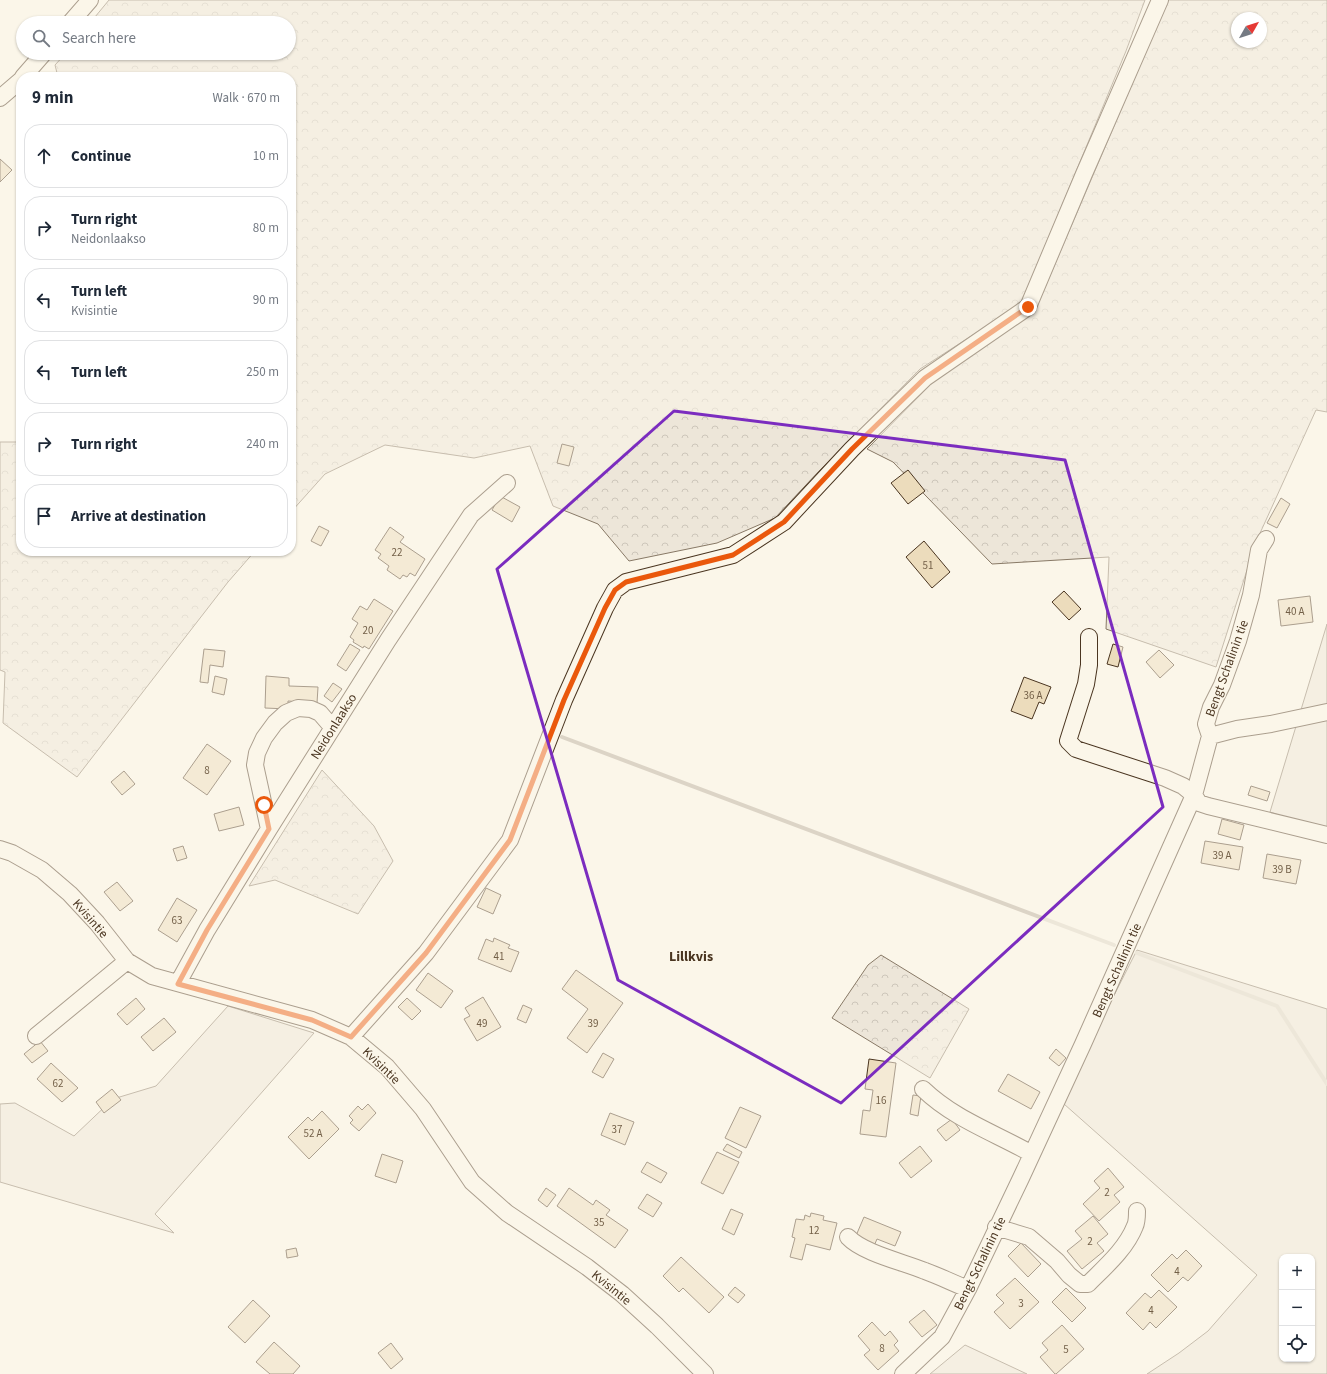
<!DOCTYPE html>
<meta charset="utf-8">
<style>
body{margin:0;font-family:"Source Sans 3",sans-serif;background:#f6f6f7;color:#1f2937}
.controls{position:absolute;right:12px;bottom:12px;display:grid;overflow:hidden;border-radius:8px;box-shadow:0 1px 3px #0004}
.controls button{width:36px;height:36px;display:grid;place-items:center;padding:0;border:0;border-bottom:1px solid #e0e1e3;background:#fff;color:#1f2937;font:20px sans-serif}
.compass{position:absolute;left:1231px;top:12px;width:36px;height:36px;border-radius:50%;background:#fff;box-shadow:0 1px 3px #0004;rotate:51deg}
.stop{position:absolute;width:12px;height:12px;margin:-9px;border:3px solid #ea580c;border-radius:50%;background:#fff}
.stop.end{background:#ea580c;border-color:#fff;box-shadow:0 1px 4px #0008}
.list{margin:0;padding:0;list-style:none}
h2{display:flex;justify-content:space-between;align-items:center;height:52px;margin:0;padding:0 16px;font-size:17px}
h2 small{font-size:13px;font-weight:400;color:#747a83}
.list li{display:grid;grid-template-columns:26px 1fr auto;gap:12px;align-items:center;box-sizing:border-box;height:64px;margin:0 8px 8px;padding:0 8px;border:1px solid #e0e1e3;border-radius:16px}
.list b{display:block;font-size:15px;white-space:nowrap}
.list p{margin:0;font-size:13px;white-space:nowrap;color:#747a83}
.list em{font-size:13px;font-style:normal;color:#747a83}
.icon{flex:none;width:22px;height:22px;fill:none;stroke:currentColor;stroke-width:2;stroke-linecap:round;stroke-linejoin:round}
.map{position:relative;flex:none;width:1327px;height:1374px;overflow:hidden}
.search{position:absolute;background:#fff;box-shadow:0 1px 3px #0004;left:16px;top:16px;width:280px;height:44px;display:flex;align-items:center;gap:10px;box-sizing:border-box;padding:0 14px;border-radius:22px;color:#747a83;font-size:15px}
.panel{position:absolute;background:#fff;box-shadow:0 1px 3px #0004;left:16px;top:72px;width:280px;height:484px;border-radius:16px}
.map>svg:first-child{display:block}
</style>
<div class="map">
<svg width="1327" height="1374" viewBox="0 0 1327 1374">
<defs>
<pattern id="forest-crowns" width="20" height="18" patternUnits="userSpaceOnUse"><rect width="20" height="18" fill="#ede6d9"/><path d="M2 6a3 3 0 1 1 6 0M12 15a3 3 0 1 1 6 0" fill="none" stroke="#cdc6ba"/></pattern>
</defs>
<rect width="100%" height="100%" fill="#fbf6e9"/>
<path fill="#ede6d9" stroke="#887966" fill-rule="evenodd" d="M 1327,624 L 1327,832 L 1270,812 Z
M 1137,950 L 1327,1009 L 1327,1374 L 1147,1374 L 1179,1353 L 1208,1331 L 1257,1275 L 1064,1104 L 1097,1029 ZM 1282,1257 L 1312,1257 L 1312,1359 L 1282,1359 Z
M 228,1006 L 314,1033 L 155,1214 L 174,1233 L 0,1182 L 0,1104 L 15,1103 L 74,1136 L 113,1099 L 156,1086 Z
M 965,1345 L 1027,1374 L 930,1374 Z"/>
<path fill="url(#forest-crowns)" stroke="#887966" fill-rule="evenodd" d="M 109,0 L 1145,0 L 1126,51 L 1021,304 L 920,369 L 820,470 L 775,518 L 717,543 L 629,561 L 598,524 L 553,506 L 530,446 L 474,458 L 385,445 L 325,474 L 291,512 L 291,77 L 58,77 L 55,65 L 66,53 L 289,53 L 289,23 L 90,23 Z
M 1168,0 L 1327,0 L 1327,412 L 1316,410 L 1256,542 L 1216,667 L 1106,629 L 1109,557 L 992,564 L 893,462 L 867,449 L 933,382 L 1029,316 L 1040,299 ZM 1237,18 L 1261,18 L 1261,42 L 1237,42 Z
M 0,442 L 21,442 L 21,551 L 255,551 L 228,582 L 77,777 L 3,723 L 5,672 L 0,670 Z
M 322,770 L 374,826 L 393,861 L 358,914 L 275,880 L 249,886 Z
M 881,955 L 969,1009 L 930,1078 L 832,1018 L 868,965 Z"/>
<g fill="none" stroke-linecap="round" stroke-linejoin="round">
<path stroke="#dcd4c6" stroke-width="4" d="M 562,737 L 1114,945
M 1137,953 L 1277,1006 L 1327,1084"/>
</g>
<path fill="#ecdcbc" stroke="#4a3520" d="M 0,159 L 12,170 L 0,182 Z
M 562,444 L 574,447 L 569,466 L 557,463 Z
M 908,470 L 925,491 L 908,504 L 891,483 Z
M 500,496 L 520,507 L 512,522 L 492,510 Z
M 1281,498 L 1290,504 L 1277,528 L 1267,523 Z
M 319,526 L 329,531 L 321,546 L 311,541 Z
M 390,527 L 404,537 L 400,542 L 425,559 L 415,576 L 410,573 L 407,577 L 403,575 L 400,579 L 387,570 L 389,566 L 378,558 L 381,554 L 375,550 Z
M 924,541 L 950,572 L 932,588 L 906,557 Z
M 1064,591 L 1081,609 L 1069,620 L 1052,602 Z
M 1310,596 L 1313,622 L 1281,626 L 1278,600 Z
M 374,599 L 393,611 L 369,649 L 364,646 L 363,648 L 353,642 L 354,640 L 350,637 L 358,623 L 352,619 L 360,606 L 367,610 Z
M 350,644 L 360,650 L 346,671 L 337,665 Z
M 1113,644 L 1123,647 L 1118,667 L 1107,664 Z
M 204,649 L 225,651 L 223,667 L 210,665 L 208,683 L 200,682 Z
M 1159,650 L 1174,665 L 1160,678 L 1146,662 Z
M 215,676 L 227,679 L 224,695 L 212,692 Z
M 266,676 L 289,678 L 289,686 L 318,687 L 317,703 L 288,701 L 288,709 L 265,708 Z
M 1024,677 L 1051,687 L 1044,704 L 1039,702 L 1032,719 L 1011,711 Z
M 333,683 L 342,689 L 332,702 L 324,696 Z
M 207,744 L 231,761 L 207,795 L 183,778 Z
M 124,771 L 135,784 L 122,795 L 111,782 Z
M 1251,786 L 1270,792 L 1267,801 L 1248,795 Z
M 239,807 L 244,825 L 219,831 L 214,814 Z
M 1222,819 L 1244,825 L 1240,840 L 1218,834 Z
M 1205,841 L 1243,847 L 1239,870 L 1201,863 Z
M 183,846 L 187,858 L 177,861 L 173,849 Z
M 1267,854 L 1301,860 L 1296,884 L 1263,878 Z
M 117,882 L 133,901 L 120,911 L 104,892 Z
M 486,888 L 501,895 L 493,914 L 477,907 Z
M 177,898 L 197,910 L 177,942 L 158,930 Z
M 494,938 L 510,945 L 508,948 L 519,952 L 511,972 L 478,959 L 486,939 L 493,942 Z
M 576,970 L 623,1003 L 587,1053 L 567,1038 L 588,1009 L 562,989 Z
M 428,973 L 453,991 L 441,1008 L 416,990 Z
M 483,997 L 501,1027 L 477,1041 L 464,1019 L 470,1016 L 465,1008 Z
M 136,998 L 145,1009 L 127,1025 L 117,1014 Z
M 407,998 L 421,1011 L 412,1020 L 398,1007 Z
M 523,1005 L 532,1009 L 526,1023 L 517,1019 Z
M 164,1018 L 176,1032 L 153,1051 L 141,1037 Z
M 40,1041 L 48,1051 L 32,1063 L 24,1054 Z
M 1056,1049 L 1066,1058 L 1059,1066 L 1049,1058 Z
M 603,1053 L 614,1059 L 603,1078 L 592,1072 Z
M 869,1059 L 896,1063 L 886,1137 L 860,1134 L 863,1110 L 870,1111 L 873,1090 L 865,1089 Z
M 51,1063 L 78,1088 L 62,1102 L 37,1079 Z
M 1008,1074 L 1040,1092 L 1031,1109 L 998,1091 Z
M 112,1089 L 121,1100 L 104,1113 L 96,1102 Z
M 913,1095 L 921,1096 L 918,1116 L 910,1114 Z
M 368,1104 L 376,1113 L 359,1131 L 350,1123 L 353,1120 L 349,1116 L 358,1106 L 362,1110 Z
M 740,1107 L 761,1116 L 746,1148 L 725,1138 Z
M 322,1111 L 339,1129 L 309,1159 L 288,1137 L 308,1117 L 312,1121 Z
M 610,1113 L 634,1122 L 625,1145 L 601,1135 Z
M 952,1119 L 960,1130 L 946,1141 L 937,1130 Z
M 727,1144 L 742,1152 L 739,1158 L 723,1150 Z
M 920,1146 L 932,1161 L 911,1178 L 899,1163 Z
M 717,1152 L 739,1162 L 723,1194 L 701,1183 Z
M 382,1154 L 403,1161 L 396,1183 L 375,1176 Z
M 647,1162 L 667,1173 L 661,1183 L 641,1172 Z
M 1108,1168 L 1124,1187 L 1114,1195 L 1120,1202 L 1099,1221 L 1083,1204 L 1100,1188 L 1094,1181 Z
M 546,1188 L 556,1195 L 547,1207 L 538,1200 Z
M 569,1188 L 593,1205 L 596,1200 L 610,1210 L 606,1215 L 628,1230 L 615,1248 L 557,1206 Z
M 647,1194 L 662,1203 L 653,1217 L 638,1208 Z
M 731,1209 L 743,1214 L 734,1235 L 722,1229 Z
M 811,1213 L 824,1216 L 823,1220 L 837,1223 L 830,1250 L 806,1244 L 802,1260 L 790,1257 L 795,1238 L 792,1237 L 796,1219 L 804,1220 L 805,1215 L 810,1217 Z
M 1093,1216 L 1108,1234 L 1097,1243 L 1104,1251 L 1082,1269 L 1067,1251 L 1082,1239 L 1075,1231 Z
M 864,1217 L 901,1232 L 895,1246 L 877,1239 L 874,1246 L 855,1238 Z
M 1021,1243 L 1041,1264 L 1028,1277 L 1008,1256 Z
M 296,1248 L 298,1256 L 287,1258 L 286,1250 Z
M 1186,1250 L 1202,1266 L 1188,1281 L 1183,1277 L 1168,1292 L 1151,1275 L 1172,1254 L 1177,1259 Z
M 681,1257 L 724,1297 L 709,1313 L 683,1288 L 679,1292 L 663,1276 Z
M 1015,1278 L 1039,1302 L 1010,1329 L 994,1312 L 1004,1303 L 996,1295 Z
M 735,1287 L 745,1295 L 738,1303 L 728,1295 Z
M 1066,1288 L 1086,1308 L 1072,1322 L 1052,1302 Z
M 1159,1290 L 1177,1307 L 1156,1328 L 1150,1322 L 1143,1330 L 1126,1313 L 1145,1293 L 1151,1298 Z
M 253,1300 L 270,1316 L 245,1343 L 228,1327 Z
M 924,1310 L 937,1325 L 922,1337 L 909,1322 Z
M 872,1322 L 885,1336 L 890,1331 L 898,1341 L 894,1345 L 899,1351 L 878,1370 L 864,1355 L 870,1350 L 858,1336 Z
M 1062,1325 L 1084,1349 L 1056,1374 L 1055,1374 L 1040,1357 L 1048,1350 L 1042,1343 Z
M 274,1342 L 300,1366 L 293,1374 L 270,1374 L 256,1362 Z
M 391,1343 L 403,1359 L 391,1369 L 378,1353 Z"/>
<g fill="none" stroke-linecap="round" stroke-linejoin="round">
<defs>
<path id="minor" d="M 70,23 L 90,0
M 23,77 L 44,53
M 0,98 L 21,80
M 1089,637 L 1089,665 L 1086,684 L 1068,741 L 1076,749 L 1165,778 L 1183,786 L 1194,795 L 1199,803 L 1208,806 L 1327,835
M 1210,736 L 1237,729 L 1271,724 L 1327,712
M 269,829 L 255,765 L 257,753 L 264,738 L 275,723 L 286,713 L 298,708 L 311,709 L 320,713 L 332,727
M 0,849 L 12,853 L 42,870 L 70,894 L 97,923 L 127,961 L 152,976 L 312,1020 L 351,1037 L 387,1067 L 423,1109 L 472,1182 L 507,1213 L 587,1267 L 622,1294 L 657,1326 L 705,1374
M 178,983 L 207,930 L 269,829 L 388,640 L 471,515 L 507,483
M 36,1036 L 127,961
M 351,1037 L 426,953 L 510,840 L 564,700 L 605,608 L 615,590 L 626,582 L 733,555 L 784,522 L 852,449 L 925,378 L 1028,307 L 1084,174 L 1160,0
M 923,1089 C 954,1119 995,1133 1032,1154
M 996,1227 L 1029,1237 L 1057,1261 L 1069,1275 L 1080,1284 L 1088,1284 C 1105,1267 1126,1249 1135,1226 C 1137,1222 1137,1216 1137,1211
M 848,1237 C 863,1253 903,1262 925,1271 C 939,1276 953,1283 968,1289
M 903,1374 L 942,1337 L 968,1289 L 1021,1178 L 1083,1044 L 1194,795 L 1210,736 L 1206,724 L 1211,707 L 1222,685 L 1238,641 L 1251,595 L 1259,550 L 1266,539"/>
</defs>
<use href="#minor" stroke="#4a3520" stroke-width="18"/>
<use href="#minor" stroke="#fbf6e9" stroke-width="16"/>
</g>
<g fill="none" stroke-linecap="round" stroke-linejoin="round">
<path stroke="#ea580c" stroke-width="5" d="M 264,805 L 269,829 L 207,930 L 178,984 L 312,1020 L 351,1037 L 426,953 L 510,840 L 564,700 L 605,608 L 615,590 L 626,582 L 733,555 L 784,522 L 852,449 L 925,378 L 1028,307"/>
</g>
<path d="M0 0H1327V1374H0ZM 674,411 L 1065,460 L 1163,807 L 841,1103 L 618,980 L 497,569 Z" fill="#fbf6e9" fill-opacity=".55" fill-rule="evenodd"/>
<path fill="none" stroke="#7b2cbf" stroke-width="3" stroke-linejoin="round" d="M 674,411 L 1065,460 L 1163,807 L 841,1103 L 618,980 L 497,569 Z"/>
<g text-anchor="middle" stroke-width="3" stroke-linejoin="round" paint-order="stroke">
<g font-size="11" fill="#725f47">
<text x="397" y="556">22</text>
<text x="928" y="569">51</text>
<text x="1295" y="615">40 A</text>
<text x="368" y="634">20</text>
<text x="1033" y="699">36 A</text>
<text x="207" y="774">8</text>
<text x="1222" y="859">39 A</text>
<text x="1282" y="873">39 B</text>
<text x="177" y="924">63</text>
<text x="499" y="960">41</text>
<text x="482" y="1027">49</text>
<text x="593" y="1027">39</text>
<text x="58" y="1087">62</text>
<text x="881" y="1104">16</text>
<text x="617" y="1133">37</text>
<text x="313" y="1137">52 A</text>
<text x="1107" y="1196">2</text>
<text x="599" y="1226">35</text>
<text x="814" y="1234">12</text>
<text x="1090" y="1245">2</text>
<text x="1177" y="1275">4</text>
<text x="1021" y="1307">3</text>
<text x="1151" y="1314">4</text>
<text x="882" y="1352">8</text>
<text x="1066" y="1353">5</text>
</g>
<g font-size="13" fill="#4a3520" stroke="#fbf6e9">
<text transform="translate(1226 668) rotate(-70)" y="5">Bengt Schalinin tie</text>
<text transform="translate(333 726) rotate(-58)" y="5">Neidonlaakso</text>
<text transform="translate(91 918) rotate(49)" y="5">Kvisintie</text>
<text transform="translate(1116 970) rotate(-66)" y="5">Bengt Schalinin tie</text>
<text transform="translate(382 1065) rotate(44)" y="5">Kvisintie</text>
<text transform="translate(979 1263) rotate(-64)" y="5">Bengt Schalinin tie</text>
<text transform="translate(612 1287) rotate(39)" y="5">Kvisintie</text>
</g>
<g font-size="14" font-weight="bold" fill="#4a3520" stroke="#fbf6e9">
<text x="691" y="961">Lillkvis</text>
</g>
</g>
</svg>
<div class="controls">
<button>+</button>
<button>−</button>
<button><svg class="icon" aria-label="locate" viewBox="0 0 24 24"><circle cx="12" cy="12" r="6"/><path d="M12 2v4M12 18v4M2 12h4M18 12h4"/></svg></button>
</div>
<svg class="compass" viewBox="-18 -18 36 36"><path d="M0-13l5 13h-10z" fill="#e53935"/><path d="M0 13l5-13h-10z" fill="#747a83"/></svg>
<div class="stop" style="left:264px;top:805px"></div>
<div class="stop end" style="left:1028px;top:307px"></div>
<div class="search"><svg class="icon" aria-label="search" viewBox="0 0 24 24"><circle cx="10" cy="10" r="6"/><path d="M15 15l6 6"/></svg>Search here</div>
<section class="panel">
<h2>9 min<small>Walk · 670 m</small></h2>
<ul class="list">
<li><svg class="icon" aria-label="ahead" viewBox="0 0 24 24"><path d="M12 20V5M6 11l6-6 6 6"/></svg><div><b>Continue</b></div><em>10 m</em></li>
<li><svg class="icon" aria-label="right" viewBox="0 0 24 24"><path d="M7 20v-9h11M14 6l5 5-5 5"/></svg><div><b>Turn right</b><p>Neidonlaakso</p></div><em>80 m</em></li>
<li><svg class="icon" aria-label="left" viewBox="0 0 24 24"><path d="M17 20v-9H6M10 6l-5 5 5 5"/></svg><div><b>Turn left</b><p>Kvisintie</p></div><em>90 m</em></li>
<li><svg class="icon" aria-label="left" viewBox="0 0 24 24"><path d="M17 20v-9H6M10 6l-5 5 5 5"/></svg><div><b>Turn left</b></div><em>250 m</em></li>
<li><svg class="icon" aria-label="right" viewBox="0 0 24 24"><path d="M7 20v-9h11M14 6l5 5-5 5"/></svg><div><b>Turn right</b></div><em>240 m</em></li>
<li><svg class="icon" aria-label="arrive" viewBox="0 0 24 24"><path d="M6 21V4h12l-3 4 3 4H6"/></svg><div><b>Arrive at destination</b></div></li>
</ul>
</section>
</div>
